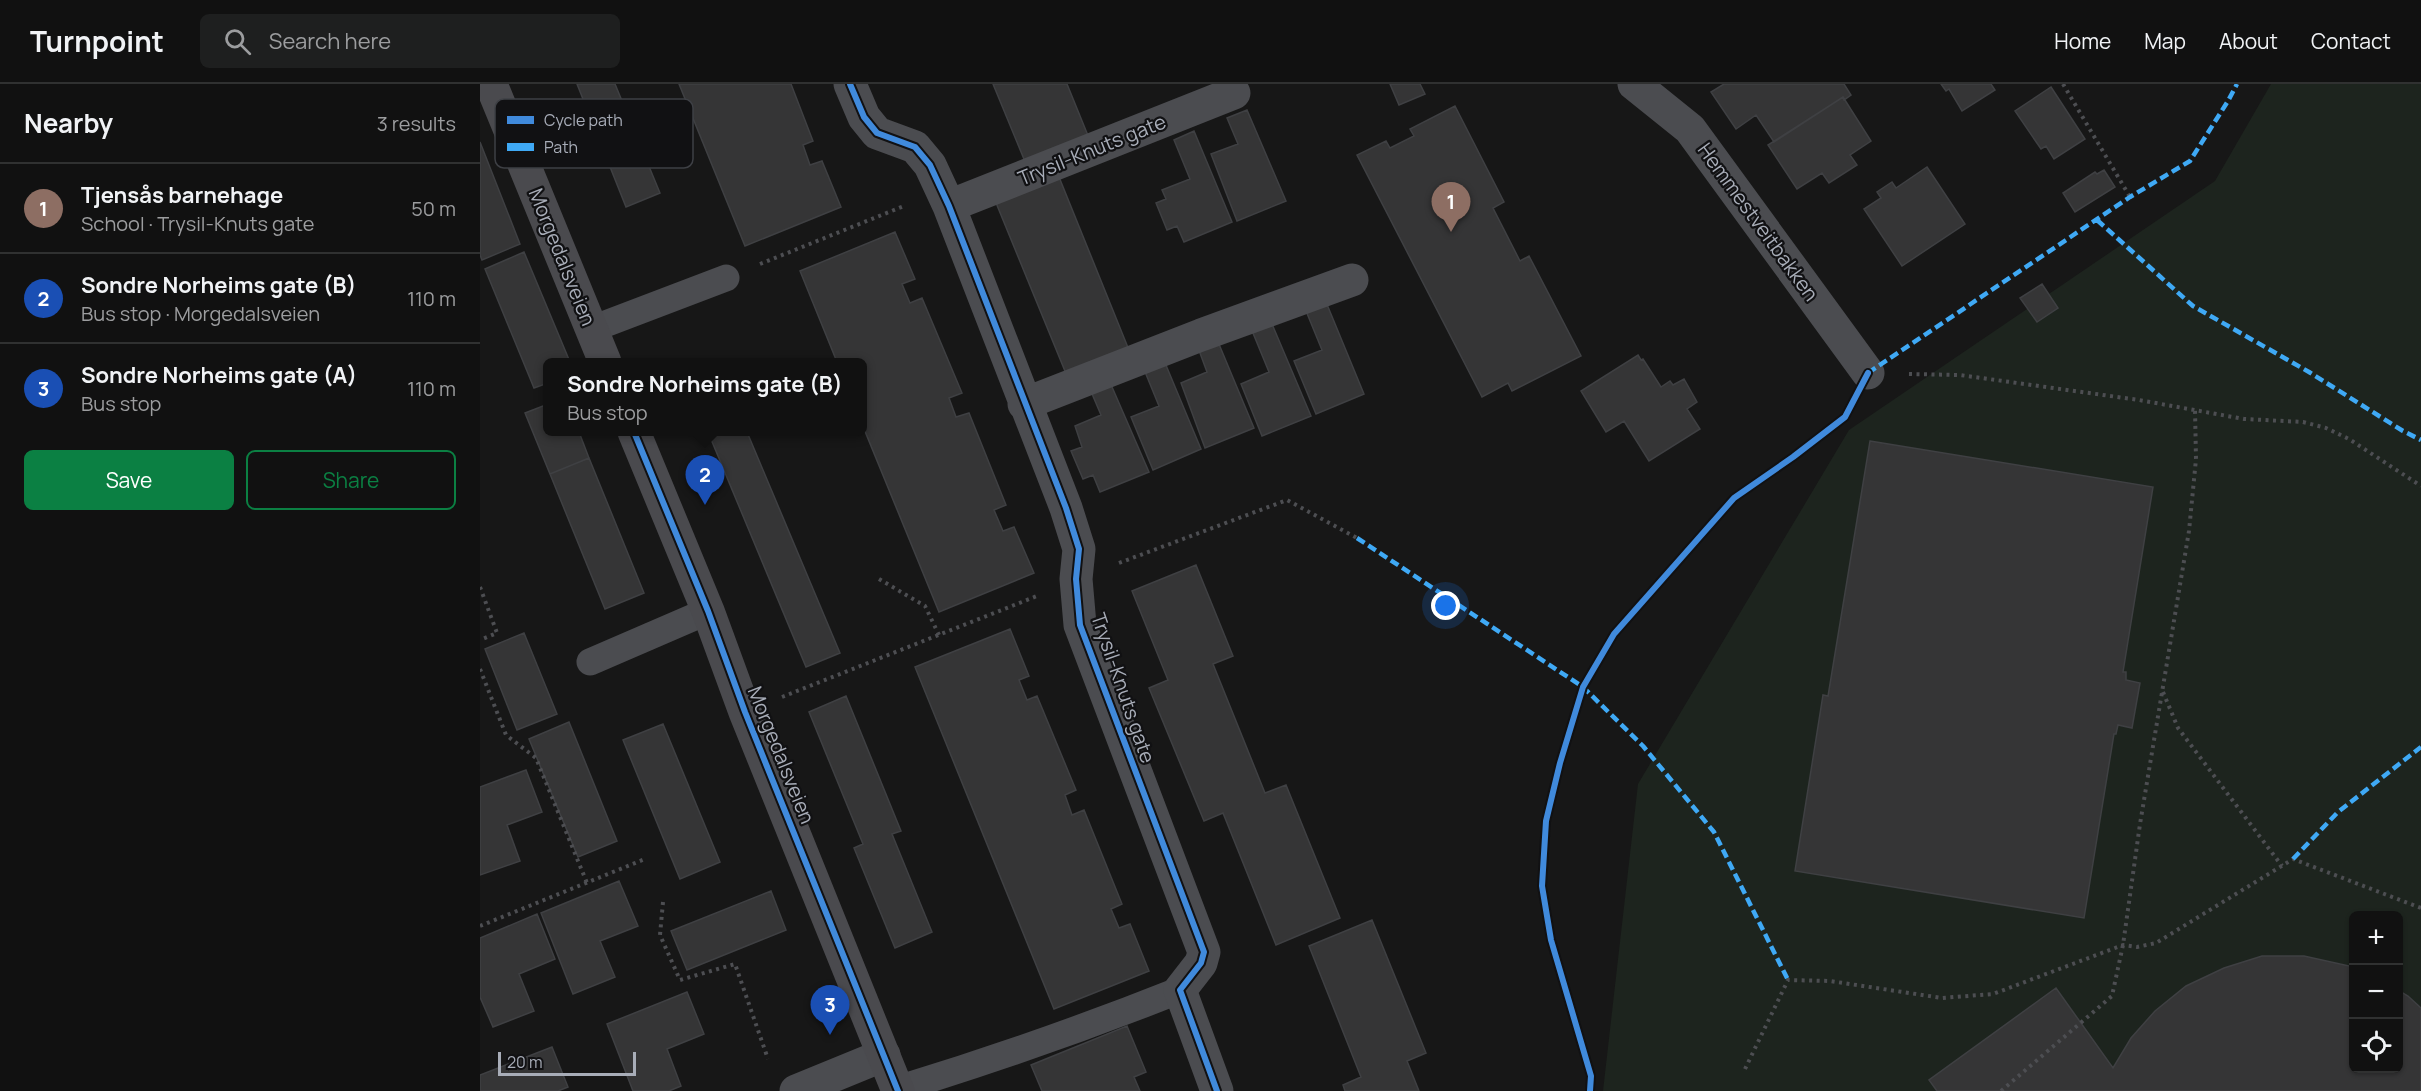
<!DOCTYPE html>
<meta charset="utf-8">
<style>
body{margin:0;font-family:Manrope,sans-serif;background:#1e1f1f;color:#f1f3f6}
.controls{position:absolute;right:18px;bottom:18px;display:grid;overflow:hidden;border-radius:9px;box-shadow:0 2px 4px #0004}
.controls button{width:54px;height:54px;display:grid;place-items:center;padding:0;border:0;border-bottom:2px solid #303131;background:#111;color:#f1f3f6;font:30px sans-serif}
.scale{position:absolute;left:18px;bottom:15px;width:138px;box-sizing:border-box;padding-left:6px;border:3px solid #a8adb8;border-top:0;font-size:16px;line-height:21px;white-space:nowrap;color:#a8adb8;-webkit-text-stroke:4px #111113;paint-order:stroke}
.you{position:absolute;left:966px;top:522px;width:21px;height:21px;margin:-15px;border:4px solid #fff;border-radius:50%;background:#1a73e8;box-shadow:0 0 0 9px #1a73e833}
.badge{display:grid;place-items:center;width:39px;height:39px;border-radius:50%;background:#0b8043;color:#fff;font-size:20px;font-weight:700}
.pin{position:absolute;translate:-50% -50px;filter:drop-shadow(0 2px 3px #0008)}
.pin::after{content:'';position:absolute;top:32px;width:21px;height:18px;background:inherit;clip-path:polygon(0 0,100% 0,50% 100%)}
.popup{position:absolute;left:63px;top:274px;width:324px;height:78px;box-sizing:border-box;display:grid;place-content:center;border-radius:9px;background:#111;filter:drop-shadow(0 2px 4px #0005);font-size:20px;white-space:nowrap;color:#9c9d9f}
.popup b{font-size:22px;color:#f1f3f6}
.popup::after{content:'';position:absolute;left:50%;top:100%;margin-left:-12px;border:12px solid transparent;border-top-color:#111}
.list{margin:0;padding:0;list-style:none}
h2{display:flex;justify-content:space-between;align-items:center;height:78px;margin:0;padding:0 24px;font-size:26px}
h2 small{font-size:20px;font-weight:400;color:#9c9d9f}
.list li{display:grid;grid-template-columns:39px 1fr auto;gap:18px;align-items:center;box-sizing:border-box;height:90px;padding:0 24px;border-top:2px solid #303131}
.list b{display:block;font-size:22px;white-space:nowrap}
.list p{margin:0;font-size:20px;white-space:nowrap;color:#9c9d9f}
.list em{font-size:20px;font-style:normal;color:#9c9d9f}
.actions{display:flex;gap:12px;padding:18px 24px}
.actions a{flex:1;padding:14px 0;border:2px solid #0b8043;border-radius:9px;text-align:center;font-size:21px;color:#0b8043}
.actions .main{background:#0b8043;color:#fff}
.icon{flex:none;width:33px;height:33px;fill:none;stroke:currentColor;stroke-width:2;stroke-linecap:round;stroke-linejoin:round}
.map{position:relative;flex:none;width:1941px;height:1007px;overflow:hidden}
header{display:flex;align-items:center;gap:36px;box-sizing:border-box;height:84px;padding:0 30px;background:#111;border-bottom:2px solid #303131}
header strong{font-size:28px}
nav{display:flex;gap:33px;margin-inline-start:auto;font-size:21px}
.search{width:420px;height:54px;background:#1e1f1f;display:flex;align-items:center;gap:15px;box-sizing:border-box;padding:0 21px;border-radius:9px;color:#9c9d9f;font-size:22px}
main{display:flex}
aside{flex:1;background:#111}
.map>svg:first-child{display:block}
</style>
<header>
<strong>Turnpoint</strong>
<div class="search"><svg class="icon" aria-label="search" viewBox="0 0 24 24"><circle cx="10" cy="10" r="6"/><path d="M15 15l6 6"/></svg>Search here</div>
<nav><a>Home</a><a>Map</a><a>About</a><a>Contact</a></nav>
</header>
<main>
<aside>
<h2>Nearby<small>3 results</small></h2>
<ul class="list">
<li><span class="badge" style="background:#8d6e63">1</span><div><b>Tjensås barnehage</b><p>School · Trysil-Knuts gate</p></div><em>50 m</em></li>
<li><span class="badge" style="background:#1a4fb4">2</span><div><b>Sondre Norheims gate (B)</b><p>Bus stop · Morgedalsveien</p></div><em>110 m</em></li>
<li><span class="badge" style="background:#1a4fb4">3</span><div><b>Sondre Norheims gate (A)</b><p>Bus stop</p></div><em>110 m</em></li>
</ul>
<div class="actions"><a class="main">Save</a><a>Share</a></div>
</aside>
<div class="map">
<svg width="1941" height="1007" viewBox="0 0 1941 1007">
<rect width="100%" height="100%" fill="#171717"/>
<path fill="#1d241e" fill-rule="evenodd" d="M 1791,0 L 1941,0 L 1941,1007 L 1123,1007 L 1158,700 L 1369,346 L 1735,97 ZM 1874,832 L 1918,832 L 1918,984 L 1874,984 Z"/>
<path fill="#353536" stroke="#3f4043" stroke-width="1.5" d="M 97,0 L 135,0 L 180,109 L 146,123 Z
M 199,0 L 311,0 L 333,57 L 323,61 L 330,81 L 342,77 L 361,123 L 265,162 Z
M 513,0 L 587,0 L 609,54 L 546,80 Z
M 910,0 L 940,0 L 945,10 L 919,21 Z
M 1244,0 L 1364,0 L 1371,11 L 1364,16 L 1363,13 L 1294,58 L 1276,31 L 1256,45 L 1231,8 Z
M 1461,0 L 1511,0 L 1515,6 L 1482,27 L 1469,5 L 1466,7 Z
M 1571,3 L 1605,55 L 1574,75 L 1566,62 L 1561,65 L 1535,27 Z
M 1363,13 L 1391,57 L 1370,71 L 1377,81 L 1349,99 L 1342,89 L 1317,105 L 1288,61 Z
M 975,22 L 1024,118 L 1013,124 L 1040,177 L 1049,172 L 1101,272 L 1032,307 L 1028,299 L 1002,313 L 877,71 L 906,57 L 910,64 L 934,52 L 930,45 Z
M 767,26 L 806,117 L 757,137 L 731,70 L 758,60 L 747,34 Z
M 714,47 L 752,138 L 704,158 L 697,142 L 687,146 L 676,119 L 686,115 L 682,106 L 710,95 L 694,56 Z
M 0,58 L 40,160 L 2,176 L 0,171 Z
M 1447,83 L 1485,140 L 1422,182 L 1384,125 L 1401,114 L 1397,108 L 1412,98 L 1416,104 Z
M 1624,86 L 1635,103 L 1595,128 L 1583,109 L 1615,88 L 1617,90 Z
M 577,88 L 649,266 L 587,292 L 514,114 Z
M 415,148 L 435,195 L 422,200 L 430,219 L 442,214 L 482,309 L 469,314 L 476,333 L 489,329 L 526,421 L 514,426 L 523,447 L 534,443 L 554,489 L 459,528 L 382,340 L 382,278 L 357,278 L 320,187 Z
M 44,168 L 90,278 L 68,278 L 68,299 L 54,304 L 5,185 Z
M 1562,200 L 1578,224 L 1557,238 L 1540,214 Z
M 846,218 L 884,310 L 836,330 L 814,277 L 842,266 L 826,227 Z
M 792,240 L 831,332 L 782,352 L 761,300 L 789,288 L 773,249 Z
M 736,253 L 774,344 L 725,364 L 701,299 L 727,288 L 717,261 Z
M 1158,271 L 1161,276 L 1163,275 L 1181,303 L 1190,297 L 1193,301 L 1204,295 L 1217,318 L 1207,325 L 1220,345 L 1169,377 L 1144,337 L 1126,348 L 1101,307 Z
M 683,274 L 721,365 L 673,386 L 651,333 L 679,322 L 663,283 Z
M 629,296 L 669,388 L 620,408 L 613,391 L 603,395 L 591,367 L 602,363 L 595,342 L 621,331 L 610,305 Z
M 68,320 L 68,348 L 99,348 L 109,374 L 70,390 L 45,329 Z
M 228,348 L 267,348 L 360,569 L 326,583 Z
M 1390,357 L 1673,403 L 1643,588 L 1646,588 L 1646,596 L 1660,599 L 1652,644 L 1638,641 L 1636,650 L 1634,650 L 1604,834 L 1315,787 L 1343,611 L 1348,612 Z
M 109,374 L 164,509 L 125,525 L 70,390 Z
M 716,481 L 753,572 L 733,580 L 785,709 L 806,701 L 860,834 L 796,861 L 743,729 L 724,737 L 669,604 L 688,596 L 652,507 Z
M 530,545 L 549,592 L 539,596 L 547,616 L 557,612 L 596,706 L 585,711 L 592,731 L 604,726 L 642,820 L 631,825 L 639,844 L 650,840 L 669,887 L 574,925 L 435,583 Z
M 44,549 L 77,630 L 37,646 L 5,565 Z
M 366,612 L 421,747 L 412,750 L 452,848 L 415,864 L 374,764 L 383,760 L 329,628 Z
M 89,638 L 137,757 L 98,773 L 49,655 Z
M 183,640 L 240,778 L 200,795 L 143,656 Z
M 46,686 L 62,728 L 27,741 L 40,777 L 0,791 L 0,703 Z
M 139,797 L 158,842 L 120,857 L 135,893 L 93,910 L 61,829 Z
M 291,807 L 306,846 L 207,886 L 191,847 Z
M 57,830 L 75,875 L 39,890 L 54,927 L 13,943 L 0,913 L 0,854 Z
M 892,836 L 946,969 L 927,977 L 939,1007 L 865,1007 L 863,1001 L 881,993 L 829,862 Z
M 1782,872 L 1824,872 L 1874,883 L 1874,984 L 1918,984 L 1918,906 L 1928,912 L 1941,924 L 1941,1007 L 1457,1007 L 1449,996 L 1576,904 L 1633,984 L 1651,954 L 1675,927 L 1706,902 L 1744,884 Z
M 207,908 L 224,950 L 187,965 L 201,1002 L 189,1007 L 153,1007 L 127,940 Z
M 647,942 L 666,988 L 654,993 L 660,1007 L 562,1007 L 551,981 Z
M 72,963 L 88,1003 L 78,1007 L 0,1007 L 0,991 Z"/>
<g fill="none" stroke-linecap="round" stroke-linejoin="round">
<path stroke="#4d4e52" stroke-width="4" stroke-dasharray="3 4.5" stroke-linecap="butt" d="M 1583,0 L 1650,113
M 280,180 L 424,122
M 1429,290 L 1480,291 L 1659,316 L 1764,335 L 1823,338 L 1846,344 L 1869,355 L 1941,402
M 639,479 L 807,416 L 877,454
M 399,495 L 445,522 L 459,551
M 0,503 L 17,549 L 0,556
M 0,585 L 26,651 L 56,674 L 107,799
M 1683,608 L 1698,644 L 1802,782
M 302,613 L 557,512
M 183,818 L 180,851 L 200,896 L 255,880 L 288,975
M 0,842 L 165,775
M 1265,985 L 1308,896 L 1350,897 L 1462,914 L 1513,910 L 1643,861 L 1657,863 L 1676,859 L 1813,775 L 1941,824
M 1521,1007 L 1632,912 L 1643,861 L 1660,740 L 1709,447 L 1716,375 L 1715,325"/>
<path stroke="#4b4c50" stroke-width="27" d="M 112,245 L 246,194
M 110,578 L 228,527
M 418,1005 C 513,976 607,943 700,906"/>
<path stroke="#4b4c50" stroke-width="33" d="M 370,0 L 384,33 L 397,49 L 435,63 L 450,81 L 469,122 L 586,424 L 599,465 L 596,495 L 600,541 L 724,868 L 721,879 L 700,906 L 737,1007
M 1154,0 L 1210,45 L 1388,289
M 469,122 L 754,9
M 544,320 L 721,251 L 872,196
M 316,1007 L 404,971"/>
<path stroke="#4a4a4e" stroke-width="33" d="M 11,0 L 125,278
M 154,348 L 228,527 L 265,628 L 418,1007"/>
<path stroke="#3fa9f5" stroke-width="4.5" stroke-dasharray="9 4.5" stroke-linecap="butt" d="M 1617,136 L 1713,222 L 1829,288 L 1923,347 L 1941,356
M 1388,289 L 1650,113 L 1710,77 L 1748,17 L 1757,0
M 877,454 L 1103,603 L 1163,662 L 1234,748 L 1308,896
M 1813,775 L 1858,728 L 1941,663"/>
<defs>
<path id="cycleway" d="M 370,0 L 384,33 L 397,49 L 435,63 L 450,81 L 469,122 L 586,424 L 599,465 L 596,495 L 600,541 L 724,868 L 721,879 L 700,906 L 737,1007
M 154,348 L 228,527 L 265,628 L 418,1007
M 1110,1007 L 1111,992 L 1071,856 L 1062,802 L 1066,737 L 1080,679 L 1103,603 L 1134,550 L 1254,414 L 1313,373 L 1365,333 L 1388,289"/>
</defs>
<use href="#cycleway" stroke="#111113" stroke-width="10"/>
<use href="#cycleway" stroke="#408adc" stroke-width="6"/>
</g>
<g text-anchor="middle" stroke-width="4.5" stroke-linejoin="round" paint-order="stroke">
<g font-size="20" fill="#a8adb8" stroke="#111113">
<text transform="translate(612 66) rotate(-22)" y="7">Trysil-Knuts gate</text>
<text transform="translate(1278 138) rotate(54)" y="7">Hemmestveitbakken</text>
<text transform="translate(82 173) rotate(68)" y="7">Morgedalsveien</text>
<text transform="translate(643 604) rotate(71)" y="7">Trysil-Knuts gate</text>
<text transform="translate(301 671) rotate(68)" y="7">Morgedalsveien</text>
</g>
</g>
<rect x="15" y="15" width="198" height="69" rx="9" fill="#111113" stroke="#3e4045" stroke-width="1.5"/>
<rect x="27" y="32" width="27" height="8" fill="#408adc"/>
<rect x="27" y="59" width="27" height="8" fill="#3fa9f5"/>
<g font-size="16" fill="#a8adb8">
<text x="64" y="42">Cycle path</text>
<text x="64" y="69">Path</text>
</g>
</svg>
<div class="controls">
<button>+</button>
<button>−</button>
<button><svg class="icon" aria-label="locate" viewBox="0 0 24 24"><circle cx="12" cy="12" r="6"/><path d="M12 2v4M12 18v4M2 12h4M18 12h4"/></svg></button>
</div>
<div class="scale">20 m</div>
<div class="you"></div>
<div class="pin badge" style="left:971px;top:148px;background:#8d6e63">1</div>
<div class="pin badge" style="left:225px;top:421px;background:#1a4fb4">2</div>
<div class="popup"><b>Sondre Norheims gate (B)</b>Bus stop</div>
<div class="pin badge" style="left:350px;top:951px;background:#1a4fb4">3</div>
</div>
</main>
